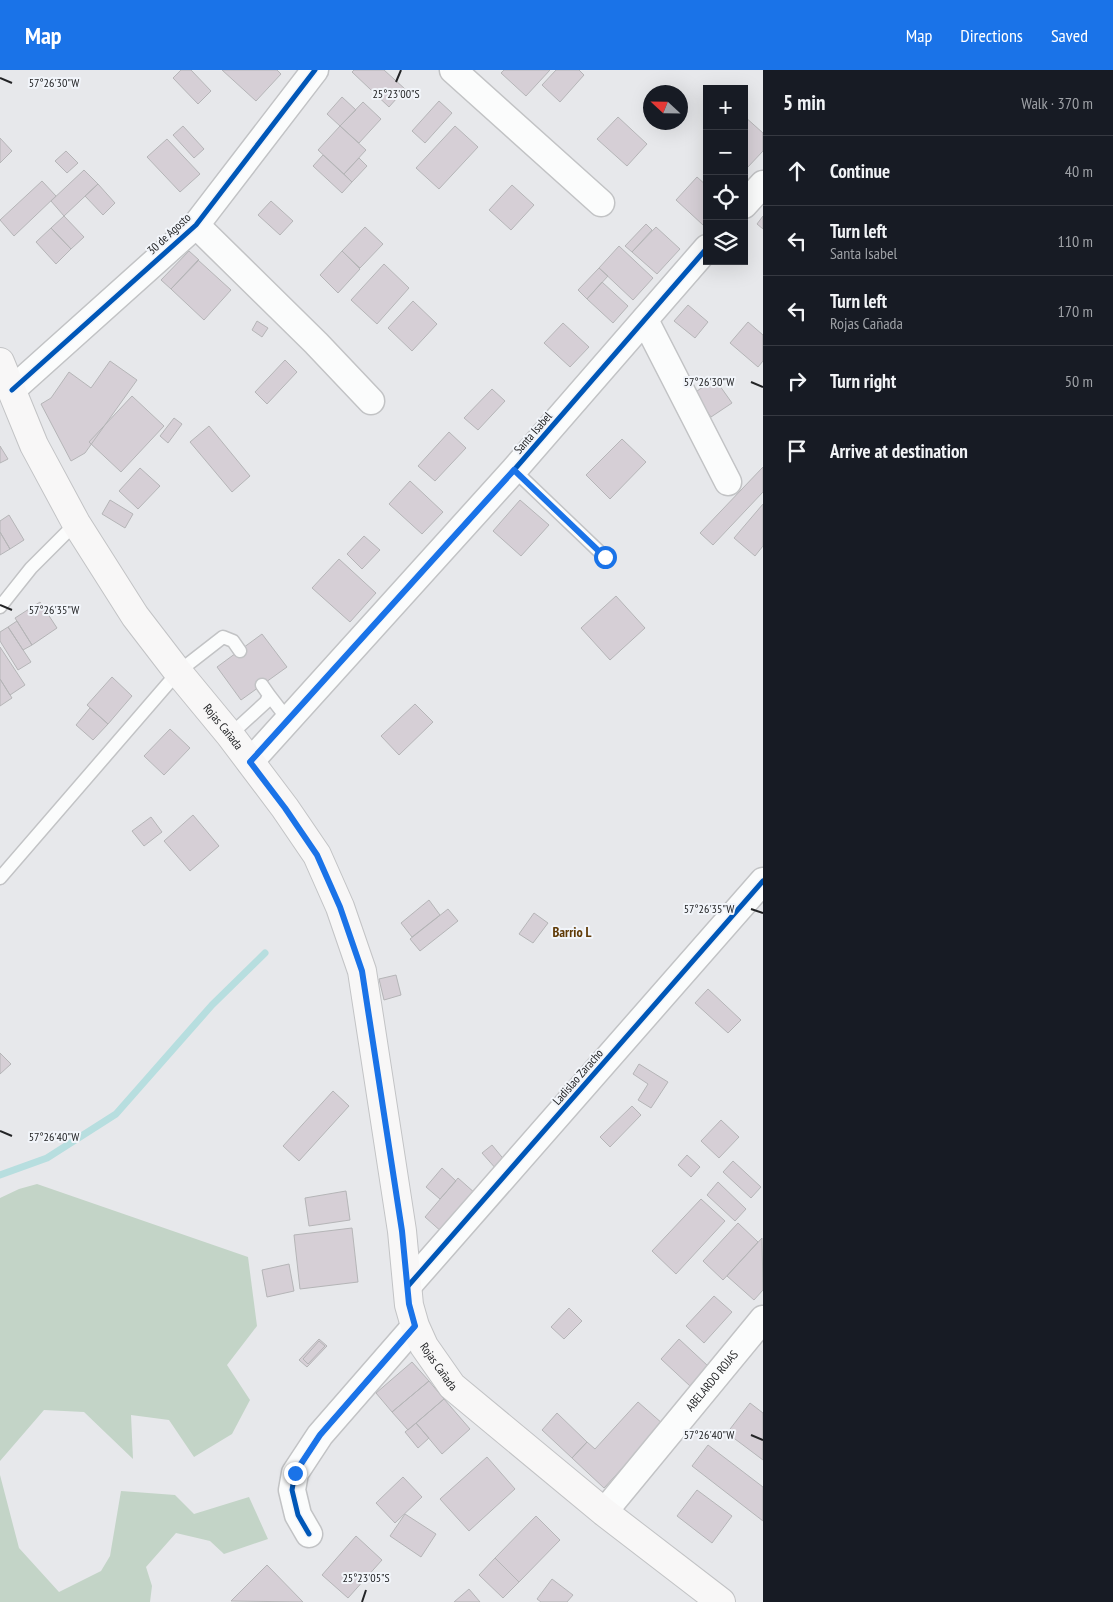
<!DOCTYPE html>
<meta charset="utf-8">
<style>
body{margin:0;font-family:"PT Sans Narrow",sans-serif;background:#242831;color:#f1f3f6}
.controls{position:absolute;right:15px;top:15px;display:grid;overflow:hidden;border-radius:0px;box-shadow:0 5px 20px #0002}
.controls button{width:45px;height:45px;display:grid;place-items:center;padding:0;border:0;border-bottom:1px solid #363941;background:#171b24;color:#f1f3f6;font:25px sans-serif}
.compass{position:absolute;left:643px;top:15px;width:45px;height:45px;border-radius:50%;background:#171b24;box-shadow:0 5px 20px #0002;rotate:292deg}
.stop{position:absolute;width:15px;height:15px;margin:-11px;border:4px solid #1a73e8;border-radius:50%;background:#fff}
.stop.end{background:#1a73e8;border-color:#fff;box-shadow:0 1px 5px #0008}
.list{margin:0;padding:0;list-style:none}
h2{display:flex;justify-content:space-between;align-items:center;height:65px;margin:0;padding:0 20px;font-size:21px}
h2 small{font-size:16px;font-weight:400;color:#9ea1a6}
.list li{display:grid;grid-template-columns:32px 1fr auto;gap:15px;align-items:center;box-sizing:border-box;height:70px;padding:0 20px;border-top:1px solid #363941}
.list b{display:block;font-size:19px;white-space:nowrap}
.list p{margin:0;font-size:16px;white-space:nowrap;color:#9ea1a6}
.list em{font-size:16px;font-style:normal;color:#9ea1a6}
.icon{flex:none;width:28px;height:28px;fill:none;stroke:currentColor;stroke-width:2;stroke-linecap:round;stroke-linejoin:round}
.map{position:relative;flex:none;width:763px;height:1532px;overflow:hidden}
header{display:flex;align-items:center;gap:30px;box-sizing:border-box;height:70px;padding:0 25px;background:#1a73e8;color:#fff}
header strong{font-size:24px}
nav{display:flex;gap:28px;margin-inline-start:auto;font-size:18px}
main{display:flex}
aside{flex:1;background:#171b24}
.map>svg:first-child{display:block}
</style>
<header>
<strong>Map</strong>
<nav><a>Map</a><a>Directions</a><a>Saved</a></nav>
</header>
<main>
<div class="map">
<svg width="763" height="1532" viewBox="0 0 763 1532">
<rect width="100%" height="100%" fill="#e7e8eb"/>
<path fill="#c3d4c7" d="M 37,1114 L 248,1187 L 257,1256 L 227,1295 L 250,1330 L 232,1364 L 194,1387 L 169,1350 L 131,1345 L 133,1389 L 84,1342 L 44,1340 L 0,1391 L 0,1128 L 19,1119 Z
M 0,1405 L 19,1478 L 59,1522 L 101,1501 L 110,1486 L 121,1421 L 175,1425 L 194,1444 L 249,1427 L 268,1469 L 224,1484 L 210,1471 L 176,1463 L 146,1497 L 152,1516 L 150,1532 L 0,1532 Z"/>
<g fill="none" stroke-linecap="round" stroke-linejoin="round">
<path stroke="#b7dedf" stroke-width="7" d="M 0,1105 L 47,1088 L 116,1044 L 212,935 L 265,883"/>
</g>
<path fill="#d6cfd6" stroke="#b5b5b7" d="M 181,0 L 191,0 L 211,21 L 198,34 L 173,8 Z
M 222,0 L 277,0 L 281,4 L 256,31 Z
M 354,0 L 384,0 L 405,19 L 389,37 L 352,2 Z
M 504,0 L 550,0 L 526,26 L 501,3 Z
M 556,0 L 579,0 L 584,5 L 560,32 L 542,15 Z
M 342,27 L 356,40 L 340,56 L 327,44 Z
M 439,31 L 452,43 L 425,73 L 412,61 Z
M 363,32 L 381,49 L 359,73 L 340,56 Z
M 744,46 L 763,63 L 763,81 L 747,98 L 744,95 Z
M 618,47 L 647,74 L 627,96 L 597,69 Z
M 183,56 L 204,79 L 194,88 L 173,65 Z
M 340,56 L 366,80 L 344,104 L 318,80 Z
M 455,56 L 478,77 L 439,119 L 416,98 Z
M 0,68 L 12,81 L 0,93 Z
M 167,69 L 200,104 L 180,122 L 147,87 Z
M 66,81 L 78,93 L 67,103 L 55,91 Z
M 323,85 L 352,112 L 342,123 L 313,96 Z
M 359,88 L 367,96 L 352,112 L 344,104 Z
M 84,100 L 98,114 L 64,146 L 51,131 Z
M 697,107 L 707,116 L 707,150 L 703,155 L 676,130 Z
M 42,111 L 56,126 L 14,166 L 0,150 Z
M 98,114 L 115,133 L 103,145 L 85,126 Z
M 512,115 L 534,135 L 511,160 L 489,140 Z
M 271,131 L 293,151 L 280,165 L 258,145 Z
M 64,146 L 84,167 L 71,179 L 51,158 Z
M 763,146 L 763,159 L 757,154 Z
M 646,154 L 652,160 L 632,182 L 625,176 Z
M 365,157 L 383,174 L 360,198 L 342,181 Z
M 656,157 L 680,179 L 657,204 L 632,182 Z
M 51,158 L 71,179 L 56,194 L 36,172 Z
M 619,176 L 653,208 L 633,230 L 599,198 Z
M 189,181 L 199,190 L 171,219 L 161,210 Z
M 342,181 L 360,199 L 338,223 L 320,205 Z
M 198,190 L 231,220 L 204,250 L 171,219 Z
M 384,194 L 409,218 L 377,254 L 351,230 Z
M 599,198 L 608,206 L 587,229 L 578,220 Z
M 602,212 L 628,236 L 613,253 L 587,229 Z
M 413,231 L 437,254 L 412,281 L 388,258 Z
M 688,235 L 708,252 L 695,268 L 674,251 Z
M 257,251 L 268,258 L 262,267 L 252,260 Z
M 748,252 L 763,265 L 763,291 L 758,297 L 730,273 Z
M 563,253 L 589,277 L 570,297 L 544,273 Z
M 285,290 L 297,302 L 267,334 L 255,322 Z
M 110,291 L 137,310 L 85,383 L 71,391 L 41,334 L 51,328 L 69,302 L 91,318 Z
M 715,309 L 732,333 L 711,347 L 694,323 Z
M 492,319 L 505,331 L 478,360 L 464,348 Z
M 132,326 L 164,356 L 121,402 L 89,372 Z
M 174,348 L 182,354 L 168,373 L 160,366 Z
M 209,356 L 250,406 L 232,422 L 190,372 Z
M 449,362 L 466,378 L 435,411 L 418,396 Z
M 622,369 L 646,392 L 610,429 L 586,405 Z
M 0,376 L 8,389 L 0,393 Z
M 763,397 L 763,422 L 713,475 L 700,463 Z
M 140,398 L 160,416 L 138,439 L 119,421 Z
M 410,411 L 443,442 L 422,464 L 389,434 Z
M 110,430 L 133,444 L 125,458 L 102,444 Z
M 520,430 L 549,455 L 521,486 L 493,461 Z
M 763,434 L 763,476 L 755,486 L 734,468 Z
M 9,445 L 24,470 L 10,479 L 0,462 L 0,451 Z
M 0,462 L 10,479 L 0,485 Z
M 364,466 L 380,480 L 362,499 L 347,484 Z
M 339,489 L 376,523 L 350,552 L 312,518 Z
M 616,526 L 645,558 L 610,590 L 581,558 Z
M 40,532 L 57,558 L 32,575 L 15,548 Z
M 17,551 L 32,575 L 23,580 L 8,557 Z
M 8,557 L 31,592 L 18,600 L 0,571 L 0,562 Z
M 262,564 L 287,597 L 241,630 L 217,597 Z
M 0,577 L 25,615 L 10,625 L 0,609 Z
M 112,607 L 132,626 L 108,654 L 87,635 Z
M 0,609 L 12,628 L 0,636 Z
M 415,634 L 433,652 L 399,685 L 381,666 Z
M 90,638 L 108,654 L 93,670 L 76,655 Z
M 170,659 L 190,678 L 164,705 L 144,686 Z
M 193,745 L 219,776 L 190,801 L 164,771 Z
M 151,747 L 162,762 L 144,776 L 132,761 Z
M 429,830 L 440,845 L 412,867 L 401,853 Z
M 448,839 L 458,851 L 420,881 L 410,869 Z
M 534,843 L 548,853 L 533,873 L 519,864 Z
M 396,905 L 401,925 L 384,930 L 379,909 Z
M 708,919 L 741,950 L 728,963 L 695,933 Z
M 0,983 L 11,994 L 0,1004 Z
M 639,994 L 668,1012 L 651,1038 L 638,1030 L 648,1014 L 633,1004 Z
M 333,1021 L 349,1036 L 299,1091 L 283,1076 Z
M 632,1036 L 641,1045 L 610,1077 L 600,1067 Z
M 721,1050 L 739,1067 L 719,1088 L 701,1071 Z
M 492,1075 L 506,1092 L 497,1100 L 482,1083 Z
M 687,1085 L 700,1097 L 691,1107 L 678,1095 Z
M 733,1091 L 761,1117 L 751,1128 L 723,1102 Z
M 442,1098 L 456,1111 L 440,1129 L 426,1117 Z
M 458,1108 L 476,1124 L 443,1163 L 425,1147 Z
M 718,1112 L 746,1139 L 735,1151 L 707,1125 Z
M 346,1121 L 350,1150 L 309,1156 L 305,1128 Z
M 701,1129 L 725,1151 L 676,1204 L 652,1181 Z
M 738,1153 L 758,1172 L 723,1210 L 703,1191 Z
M 352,1158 L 358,1212 L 300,1219 L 294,1165 Z
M 762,1168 L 763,1220 L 754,1230 L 727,1206 Z
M 289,1194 L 294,1221 L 267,1227 L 262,1200 Z
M 714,1226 L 732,1242 L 704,1273 L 686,1256 Z
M 569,1238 L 582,1251 L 564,1269 L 551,1257 Z
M 319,1269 L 327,1276 L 307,1297 L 299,1290 Z
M 679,1269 L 708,1296 L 690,1316 L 661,1289 Z
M 319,1271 L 325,1276 L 308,1294 L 303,1289 Z
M 412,1292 L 429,1311 L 392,1342 L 376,1323 Z
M 429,1311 L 444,1329 L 408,1360 L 392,1342 Z
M 444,1329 L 470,1359 L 442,1384 L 416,1353 Z
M 638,1332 L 663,1354 L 604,1418 L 572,1388 L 587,1372 L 595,1379 Z
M 750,1333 L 763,1343 L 763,1390 L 727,1363 Z
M 557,1343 L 587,1372 L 572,1388 L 542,1360 Z
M 416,1353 L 429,1368 L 418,1378 L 405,1362 Z
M 708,1375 L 763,1417 L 763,1451 L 692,1396 Z
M 487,1387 L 515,1419 L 469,1461 L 440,1429 Z
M 403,1407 L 422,1427 L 395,1453 L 376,1433 Z
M 697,1420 L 732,1446 L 712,1473 L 677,1446 Z
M 405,1444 L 436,1464 L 421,1487 L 390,1466 Z
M 536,1446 L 560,1470 L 519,1512 L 495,1488 Z
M 356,1466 L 382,1490 L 348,1528 L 322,1505 Z
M 495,1488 L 519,1512 L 503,1528 L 479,1505 Z
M 267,1495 L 303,1532 L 231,1531 Z
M 552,1509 L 573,1525 L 567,1532 L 541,1532 L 537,1529 Z
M 469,1519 L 480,1532 L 454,1532 Z"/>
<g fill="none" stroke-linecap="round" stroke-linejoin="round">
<defs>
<path id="service" d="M 514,400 L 605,487
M 0,537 L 31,498 L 76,453
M 269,625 L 289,651
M 230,665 L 266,632 L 269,625 L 262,615
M 0,808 L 178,602 L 223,567 L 233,571 L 240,581"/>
<g id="minor">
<path d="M 453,0 L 601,133"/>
<path d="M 744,135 L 763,114"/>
<path d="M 196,155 L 316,273 L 371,331"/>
<path d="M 645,250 L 728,412"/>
<path d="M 12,320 L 196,155 L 315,0"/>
<path d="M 250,692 L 514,400 L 707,178"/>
<path d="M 408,1216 L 763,811"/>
<path id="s1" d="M 604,1442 L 763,1249"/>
<path d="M 309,1464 L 298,1445 L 292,1420 L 295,1403 L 320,1365 L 415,1256"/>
</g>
<g id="secondary">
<path id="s2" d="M 0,292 L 34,375 L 76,453 L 135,546 L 178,602 L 230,665 L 285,738 L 317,785 L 340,837 L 362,901 L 402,1161 L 409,1235 L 415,1256 L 424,1276 L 452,1316 L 604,1442 L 721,1532"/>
</g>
</defs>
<use href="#service" stroke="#c2c3c5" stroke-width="15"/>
<use href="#minor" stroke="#c2c3c5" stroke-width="29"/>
<use href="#secondary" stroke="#c2c3c5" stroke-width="30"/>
<use href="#service" stroke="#fbfcfc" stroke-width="12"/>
<use href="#minor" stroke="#fbfcfc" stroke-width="26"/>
<use href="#secondary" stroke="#f8f7f7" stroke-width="28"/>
<defs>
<path id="cycleway" d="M 12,320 L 196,155 L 315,0
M 250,692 L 514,400 L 707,178
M 408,1216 L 763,811
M 309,1464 L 298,1445 L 292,1420 L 295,1403 L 320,1365 L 415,1256"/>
</defs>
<use href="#cycleway" stroke="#f2f5fa" stroke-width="8"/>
<use href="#cycleway" stroke="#0057b8" stroke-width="5"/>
</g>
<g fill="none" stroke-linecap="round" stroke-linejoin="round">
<path stroke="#1a73e8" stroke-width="6" d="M 295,1403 L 320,1365 L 415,1256 L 409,1234 L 402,1161 L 362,901 L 340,837 L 317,785 L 285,738 L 250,692 L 514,400 L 605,487"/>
</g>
<path fill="none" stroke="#232426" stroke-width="2" d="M 0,8 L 12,13M 396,12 L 401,0M 751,312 L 763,317M 0,535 L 12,540M 751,839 L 763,843M 0,1061 L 12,1066M 751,1365 L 763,1370M 362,1532 L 366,1520"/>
<g text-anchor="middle" stroke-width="4" stroke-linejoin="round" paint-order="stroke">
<g font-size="12" fill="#232426" stroke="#f2f5fa">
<text transform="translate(169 164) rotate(-43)" y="4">30 de Agosto</text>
<text transform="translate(533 363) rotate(-49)" y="4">Santa Isabel</text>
<text dy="4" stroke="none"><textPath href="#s2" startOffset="430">Rojas Cañada</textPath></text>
<text transform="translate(578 1007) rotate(-49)" y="4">Ladislao Zaracho</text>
<text dy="4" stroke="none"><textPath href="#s2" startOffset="1120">Rojas Cañada</textPath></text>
<text dy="4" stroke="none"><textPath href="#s1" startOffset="170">ABELARDO ROJAS</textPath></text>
</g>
<g font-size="14" font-weight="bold" fill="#603b07" stroke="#f2f5fa">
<text x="572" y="867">Barrio L</text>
</g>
</g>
<g font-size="12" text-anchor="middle" fill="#232426" stroke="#f2f5fa" stroke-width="4" stroke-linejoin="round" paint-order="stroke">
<text x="54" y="17">57°26'30"W</text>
<text x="396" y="28">25°23'00"S</text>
<text x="709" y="316">57°26'30"W</text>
<text x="54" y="544">57°26'35"W</text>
<text x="709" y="843">57°26'35"W</text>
<text x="54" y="1071">57°26'40"W</text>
<text x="709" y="1369">57°26'40"W</text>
<text x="366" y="1512">25°23'05"S</text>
</g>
</svg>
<div class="controls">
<button>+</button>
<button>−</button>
<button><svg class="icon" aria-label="locate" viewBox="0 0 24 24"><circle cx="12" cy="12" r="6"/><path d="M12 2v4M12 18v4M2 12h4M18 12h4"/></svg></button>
<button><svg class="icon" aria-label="layers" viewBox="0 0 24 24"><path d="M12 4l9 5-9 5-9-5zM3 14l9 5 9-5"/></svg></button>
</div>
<svg class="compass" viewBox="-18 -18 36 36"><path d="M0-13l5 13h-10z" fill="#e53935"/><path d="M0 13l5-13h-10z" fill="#9ea1a6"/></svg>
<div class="stop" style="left:605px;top:487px"></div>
<div class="stop end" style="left:295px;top:1403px"></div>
</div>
<aside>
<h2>5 min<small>Walk · 370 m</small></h2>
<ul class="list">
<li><svg class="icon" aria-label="ahead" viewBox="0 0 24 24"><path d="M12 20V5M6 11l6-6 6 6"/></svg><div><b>Continue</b></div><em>40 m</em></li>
<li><svg class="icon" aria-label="left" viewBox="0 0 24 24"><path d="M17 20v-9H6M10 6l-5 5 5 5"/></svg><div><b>Turn left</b><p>Santa Isabel</p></div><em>110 m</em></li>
<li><svg class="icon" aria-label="left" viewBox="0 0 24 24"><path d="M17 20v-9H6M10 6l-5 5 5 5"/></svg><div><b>Turn left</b><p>Rojas Cañada</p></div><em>170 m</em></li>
<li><svg class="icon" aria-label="right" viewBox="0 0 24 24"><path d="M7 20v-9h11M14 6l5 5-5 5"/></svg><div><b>Turn right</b></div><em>50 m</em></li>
<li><svg class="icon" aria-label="arrive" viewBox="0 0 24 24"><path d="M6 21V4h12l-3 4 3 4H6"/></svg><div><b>Arrive at destination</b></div></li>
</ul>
</aside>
</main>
